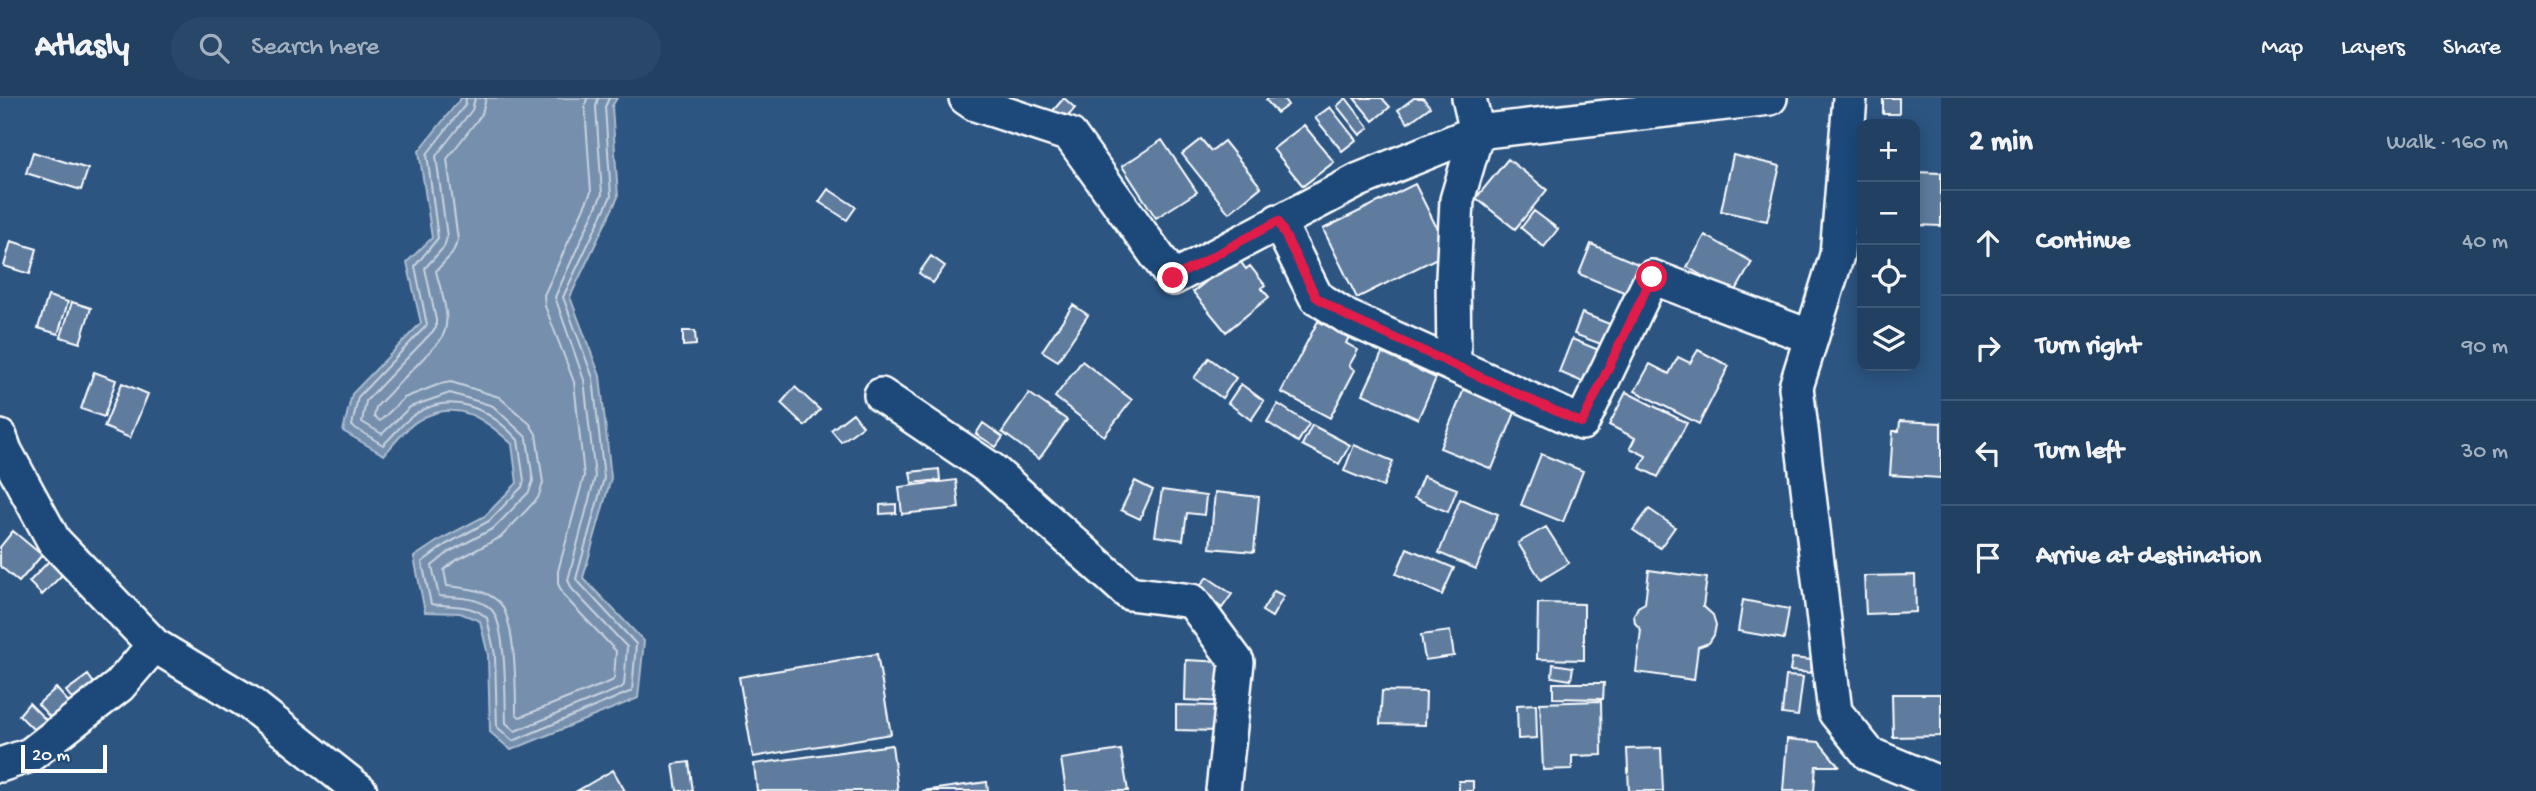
<!DOCTYPE html>
<meta charset="utf-8">
<style>
body{margin:0;font-family:"Gochi Hand",sans-serif;background:#294768;color:#f1f3f6}
.controls{position:absolute;right:21px;top:21px;display:grid;overflow:hidden;border-radius:14px;box-shadow:0 4px 18px #0003}
.controls button{width:63px;height:63px;display:grid;place-items:center;padding:0;border:0;border-bottom:2px solid #3e5977;background:#214062;color:#f1f3f6;font:35px sans-serif}
.scale{position:absolute;left:21px;bottom:18px;width:86px;box-sizing:border-box;padding-left:7px;border:4px solid #fff;border-top:0;font-size:19px;line-height:24px;white-space:nowrap;color:#fff;-webkit-text-stroke:5px #1f4a7a;paint-order:stroke}
.stop{position:absolute;width:21px;height:21px;margin:-16px;border:5px solid #e11d48;border-radius:50%;background:#fff}
.stop.end{background:#e11d48;border-color:#fff;box-shadow:0 2px 7px #0008}
.list{margin:0;padding:0;list-style:none}
h2{display:flex;justify-content:space-between;align-items:center;height:91px;margin:0;padding:0 28px;font-size:30px}
h2 small{font-size:23px;font-weight:400;color:#a2afbe}
.list li{display:grid;grid-template-columns:46px 1fr auto;gap:21px;align-items:center;box-sizing:border-box;height:105px;padding:0 28px;border-top:2px solid #3e5977}
.list b{display:block;font-size:26px;white-space:nowrap}
.list em{font-size:23px;font-style:normal;color:#a2afbe}
.icon{flex:none;width:38px;height:38px;fill:none;stroke:currentColor;stroke-width:2;stroke-linecap:round;stroke-linejoin:round}
.map{position:relative;flex:none;width:1941px;height:693px;overflow:hidden}
header{display:flex;align-items:center;gap:42px;box-sizing:border-box;height:98px;padding:0 35px;background:#214062;border-bottom:2px solid #3e5977}
header strong{font-size:33px}
nav{display:flex;gap:38px;margin-inline-start:auto;font-size:24px}
.search{width:490px;height:63px;background:#294768;display:flex;align-items:center;gap:18px;box-sizing:border-box;padding:0 24px;border-radius:38px;color:#a2afbe;font-size:26px}
main{display:flex}
aside{flex:1;background:#214062}
.map>svg:first-child{display:block}
</style>
<header>
<strong>Atlasly</strong>
<div class="search"><svg class="icon" aria-label="search" viewBox="0 0 24 24"><circle cx="10" cy="10" r="6"/><path d="M15 15l6 6"/></svg>Search here</div>
<nav><a>Map</a><a>Layers</a><a>Share</a></nav>
</header>
<main>
<div class="map">
<svg width="1941" height="693" viewBox="0 0 1941 693">
<rect width="100%" height="100%" fill="#2c5582"/>
<filter id="ink" filterUnits="userSpaceOnUse"><feTurbulence type="fractalNoise" baseFrequency=".0143" numOctaves="2"/><feDisplacementMap in="SourceGraphic" scale="14" xChannelSelector="R" yChannelSelector="G"/><feConvolveMatrix kernelMatrix="1 2 1 2 8 2 1 2 1" color-interpolation-filters="sRGB"/></filter>
<g filter="url(#ink)">
<path fill="#748fad" stroke="#acbcce" stroke-width="2" d="M 461,0 L 617,0 L 612,8 L 618,99 L 570,199 L 600,278 L 611,380 L 583,480 L 644,543 L 638,600 L 511,652 L 490,634 L 488,557 L 480,523 L 460,515 L 425,514 L 414,459 L 441,441 L 485,418 L 517,385 L 512,346 C 484,320 457,300 419,322 C 406,329 394,346 384,357 L 343,333 L 352,296 L 421,225 L 407,164 L 432,140 L 419,53 Z"/>
<g fill="none" stroke-linecap="round" stroke-linejoin="round">
<path stroke="#c7d2de" stroke-width="2" d="M 466,0 L 465,7 L 427,56 L 438,140 L 415,168 L 427,227 L 358,299 L 352,328 L 383,347 C 393,338 402,325 414,317 C 452,291 491,312 518,342 L 524,383 L 522,389 L 489,423 L 445,447 L 422,464 L 431,506 C 450,509 472,505 487,520 L 495,557 L 497,629 L 513,643 L 632,593 L 636,546 L 576,481 L 604,380 L 593,280 L 563,199 L 611,98 L 605,9 L 609,0
M 475,0 L 472,12 L 436,58 L 447,139 L 444,149 L 425,170 L 436,222 L 436,230 L 366,303 L 362,324 L 382,336 L 410,309 L 450,295 L 493,308 L 527,340 L 533,383 L 529,394 L 494,430 L 449,454 L 432,468 L 439,498 C 455,500 477,498 491,511 C 507,527 505,603 506,625 L 515,633 L 621,590 L 624,587 L 627,549 L 572,491 L 568,482 L 595,379 L 584,282 L 555,199 L 602,96 L 596,9 L 598,0
M 486,0 L 482,16 L 447,61 L 458,142 L 452,156 L 436,173 C 441,196 455,224 439,244 L 376,309 L 374,319 L 380,323 L 404,300 L 440,286 L 451,284 L 499,299 L 530,326 L 536,336 L 543,385 L 538,400 L 501,439 L 455,463 L 444,472 L 447,488 C 464,490 485,491 499,504 C 516,522 516,591 516,616 L 520,619 L 612,583 L 614,580 L 616,553 L 564,498 L 558,486 L 558,473 L 584,378 L 574,284 L 545,208 L 544,197 L 591,94 L 585,9 L 587,0"/>
</g>
<path fill="#5e7c9f" stroke="#fff" stroke-width="2" d="M 1064,0 L 1075,10 L 1061,26 L 1050,16 Z
M 1269,0 L 1283,0 L 1288,7 L 1277,15 L 1266,2 Z
M 1346,0 L 1369,30 L 1360,37 L 1337,8 Z
M 1354,0 L 1382,0 L 1390,9 L 1373,23 Z
M 1414,0 L 1423,0 L 1430,9 L 1408,25 L 1398,12 Z
M 1883,0 L 1899,0 L 1899,16 L 1883,16 Z
M 1330,9 L 1356,42 L 1342,53 L 1315,20 Z
M 1304,27 L 1334,64 L 1303,88 L 1273,51 Z
M 1201,41 L 1211,53 L 1224,43 L 1261,89 L 1229,115 L 1182,56 Z
M 1162,42 L 1197,94 L 1156,120 L 1122,68 Z
M 33,54 L 88,71 L 81,92 L 26,75 Z
M 1733,57 L 1780,68 L 1767,123 L 1721,113 Z
M 1508,61 L 1547,92 L 1515,131 L 1476,100 Z
M 1915,74 L 1941,75 L 1941,128 L 1915,127 Z
M 1415,86 L 1449,154 L 1357,200 L 1323,131 Z
M 828,91 L 856,109 L 847,122 L 819,104 Z
M 1534,113 L 1558,131 L 1544,149 L 1521,130 Z
M 1705,137 L 1752,164 L 1734,196 L 1687,169 Z
M 11,143 L 37,151 L 30,176 L 4,168 Z
M 1591,146 L 1638,166 L 1626,195 L 1579,176 Z
M 931,158 L 945,168 L 933,185 L 919,175 Z
M 1237,159 L 1246,171 L 1250,168 L 1265,187 L 1261,190 L 1269,199 L 1226,234 L 1193,194 Z
M 48,198 L 68,204 L 58,236 L 38,230 Z
M 72,204 L 91,210 L 80,245 L 61,239 Z
M 1073,207 L 1088,217 L 1058,263 L 1042,253 Z
M 1582,215 L 1617,229 L 1609,249 L 1574,236 Z
M 1318,223 L 1349,239 L 1346,245 L 1358,252 L 1349,268 L 1355,272 L 1330,320 L 1281,294 Z
M 683,233 L 695,233 L 696,247 L 683,248 Z
M 1572,241 L 1606,255 L 1592,288 L 1559,274 Z
M 1698,252 L 1729,268 L 1699,326 L 1635,293 L 1650,266 L 1669,276 L 1678,259 L 1690,265 Z
M 1382,255 L 1436,280 L 1418,321 L 1363,296 Z
M 1209,260 L 1236,280 L 1222,300 L 1194,280 Z
M 1082,263 L 1132,302 L 1104,338 L 1055,299 Z
M 94,274 L 116,282 L 104,319 L 81,311 Z
M 122,285 L 148,296 L 130,340 L 104,329 Z
M 1241,286 L 1264,303 L 1251,322 L 1228,305 Z
M 795,289 L 820,312 L 805,328 L 781,305 Z
M 1464,291 L 1516,312 L 1492,371 L 1440,350 Z
M 1626,294 L 1687,325 L 1658,379 L 1640,370 L 1646,358 L 1630,350 L 1635,340 L 1609,327 Z
M 1029,295 L 1067,322 L 1039,361 L 1002,334 Z
M 1278,306 L 1309,326 L 1298,344 L 1267,324 Z
M 853,315 L 863,328 L 841,344 L 831,332 Z
M 1900,323 L 1941,325 L 1941,380 L 1890,377 L 1893,333 L 1899,333 Z
M 983,325 L 1003,339 L 996,349 L 976,336 Z
M 1312,327 L 1350,347 L 1339,366 L 1302,347 Z
M 1354,347 L 1393,363 L 1383,389 L 1344,373 Z
M 1541,356 L 1583,373 L 1563,424 L 1521,407 Z
M 939,371 L 940,382 L 912,385 L 910,374 Z
M 1423,378 L 1457,391 L 1448,414 L 1414,400 Z
M 956,382 L 959,410 L 902,416 L 899,389 Z
M 1135,383 L 1153,392 L 1140,421 L 1121,412 Z
M 1162,392 L 1206,398 L 1204,417 L 1187,415 L 1183,442 L 1155,438 Z
M 1215,394 L 1259,399 L 1254,454 L 1210,450 Z
M 1460,401 L 1498,416 L 1476,471 L 1439,455 Z
M 896,406 L 896,415 L 880,416 L 880,407 Z
M 1649,411 L 1675,429 L 1660,450 L 1633,432 Z
M 1546,429 L 1569,465 L 1541,482 L 1518,445 Z
M 13,433 L 42,457 L 19,484 L 0,468 L 0,449 Z
M 1407,450 L 1454,470 L 1442,497 L 1396,476 Z
M 49,463 L 63,476 L 42,497 L 29,484 Z
M 1649,472 L 1707,480 L 1703,508 L 1713,517 L 1716,527 L 1714,537 L 1709,545 L 1698,549 L 1694,582 L 1636,574 L 1641,532 L 1635,525 L 1634,517 L 1638,509 L 1645,505 Z
M 1915,477 L 1916,514 L 1866,516 L 1864,478 Z
M 1207,479 L 1232,496 L 1222,510 L 1197,492 Z
M 1274,493 L 1284,498 L 1272,519 L 1262,513 Z
M 1743,502 L 1789,511 L 1784,541 L 1738,533 Z
M 1538,505 L 1584,506 L 1584,562 L 1537,561 Z
M 1450,533 L 1454,558 L 1425,562 L 1421,537 Z
M 877,556 L 891,636 L 753,659 L 739,579 Z
M 1792,560 L 1812,562 L 1811,575 L 1790,573 Z
M 1186,562 L 1226,564 L 1224,604 L 1185,602 Z
M 1553,566 L 1573,569 L 1571,582 L 1552,579 Z
M 88,577 L 101,595 L 79,610 L 66,593 Z
M 1786,578 L 1803,579 L 1798,618 L 1782,616 Z
M 1553,585 L 1604,585 L 1603,601 L 1553,600 Z
M 56,590 L 73,609 L 55,625 L 38,606 Z
M 1382,593 L 1426,594 L 1425,627 L 1380,626 Z
M 1892,596 L 1941,596 L 1941,638 L 1893,639 Z
M 1601,603 L 1602,657 L 1572,658 L 1572,671 L 1543,672 L 1540,605 Z
M 29,605 L 47,623 L 36,634 L 19,617 Z
M 1536,606 L 1537,640 L 1518,641 L 1517,607 Z
M 1176,607 L 1218,608 L 1217,633 L 1176,632 Z
M 1787,641 L 1819,644 L 1839,668 L 1816,668 L 1814,693 L 1783,693 Z
M 892,647 L 898,693 L 757,693 L 754,666 Z
M 1661,650 L 1663,693 L 1629,693 L 1627,651 Z
M 1121,652 L 1128,693 L 1066,693 L 1061,661 Z
M 689,664 L 693,693 L 677,693 L 673,666 Z
M 613,672 L 625,693 L 577,693 Z
M 1459,683 L 1473,683 L 1473,693 L 1459,693 Z
M 987,684 L 988,693 L 922,693 Z"/>
<g fill="none" stroke-linecap="round" stroke-linejoin="round">
<defs>
<path id="minor" d="M 966,0 L 975,6 L 1070,37 L 1173,180 L 1359,82 L 1477,34 L 1770,0
M 1850,0 L 1837,157 L 1796,289 L 1835,614 L 1869,656 L 1941,686
M 1278,123 L 1316,199 L 1347,219 L 1582,325 L 1652,179 L 1811,239
M 1454,266 L 1453,180 L 1457,102 L 1477,34 L 1469,0
M 881,297 L 992,372 L 1129,495 L 1192,503 L 1237,564 L 1223,693
M 0,339 L 5,353 L 54,443 L 154,547 L 248,604 L 360,693
M 0,667 L 30,657 L 119,588 L 154,547"/>
</defs>
<use href="#minor" stroke="#fff" stroke-width="38"/>
<use href="#minor" stroke="#1f4a7a" stroke-width="33"/>
</g>
</g>
<g fill="none" stroke-linecap="round" stroke-linejoin="round" filter="url(#ink)">
<path stroke="#e11d48" stroke-width="9" d="M 1173,180 L 1278,123 L 1316,199 L 1348,219 L 1582,325 L 1652,179"/>
</g>
</svg>
<div class="controls">
<button>+</button>
<button>−</button>
<button><svg class="icon" aria-label="locate" viewBox="0 0 24 24"><circle cx="12" cy="12" r="6"/><path d="M12 2v4M12 18v4M2 12h4M18 12h4"/></svg></button>
<button><svg class="icon" aria-label="layers" viewBox="0 0 24 24"><path d="M12 4l9 5-9 5-9-5zM3 14l9 5 9-5"/></svg></button>
</div>
<div class="scale">20 m</div>
<div class="stop" style="left:1652px;top:179px"></div>
<div class="stop end" style="left:1173px;top:180px"></div>
</div>
<aside>
<h2>2 min<small>Walk · 160 m</small></h2>
<ul class="list">
<li><svg class="icon" aria-label="ahead" viewBox="0 0 24 24"><path d="M12 20V5M6 11l6-6 6 6"/></svg><div><b>Continue</b></div><em>40 m</em></li>
<li><svg class="icon" aria-label="right" viewBox="0 0 24 24"><path d="M7 20v-9h11M14 6l5 5-5 5"/></svg><div><b>Turn right</b></div><em>90 m</em></li>
<li><svg class="icon" aria-label="left" viewBox="0 0 24 24"><path d="M17 20v-9H6M10 6l-5 5 5 5"/></svg><div><b>Turn left</b></div><em>30 m</em></li>
<li><svg class="icon" aria-label="arrive" viewBox="0 0 24 24"><path d="M6 21V4h12l-3 4 3 4H6"/></svg><div><b>Arrive at destination</b></div></li>
</ul>
</aside>
</main>
